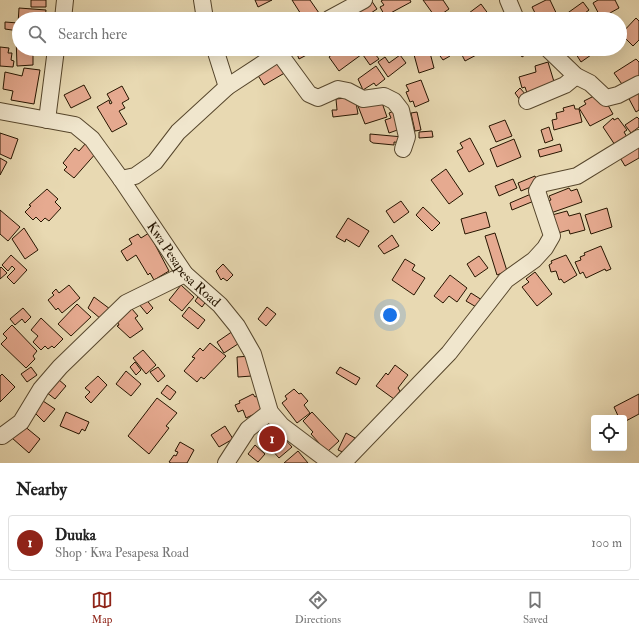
<!DOCTYPE html>
<meta charset="utf-8">
<style>
body{margin:0;font-family:"IM FELL Double Pica",serif;background:#f2f2f2;color:#222}
.controls{position:absolute;right:12px;bottom:12px;display:grid;overflow:hidden;border-radius:4px;box-shadow:0 4px 16px #0002}
.controls button{width:36px;height:36px;display:grid;place-items:center;padding:0;border:0;border-bottom:1px solid #e0e0e0;background:#fff;color:#222;font:20px sans-serif}
.you{position:absolute;left:390px;top:315px;width:14px;height:14px;margin:-10px;border:3px solid #fff;border-radius:50%;background:#1a73e8;box-shadow:0 0 0 6px #1a73e833}
.badge{display:grid;place-items:center;width:26px;height:26px;border-radius:50%;background:#8f2418;color:#fff;font-size:13px;font-weight:700}
.pin{position:absolute;translate:-50% -50%;border:2px solid #fff;box-shadow:0 1px 4px #0006}
.list{margin:0;padding:0;list-style:none}
h2{display:flex;justify-content:space-between;align-items:center;height:52px;margin:0;padding:0 16px;font-size:17px}
h2 small{font-size:13px;font-weight:400;color:#767676}
.list li{display:grid;grid-template-columns:26px 1fr auto;gap:12px;align-items:center;box-sizing:border-box;height:56px;margin:0 8px 8px;padding:0 8px;border:1px solid #e0e0e0;border-radius:4px}
.list b{display:block;font-size:15px;white-space:nowrap}
.list p{margin:0;font-size:13px;white-space:nowrap;color:#767676}
.list em{font-size:13px;font-style:normal;color:#767676}
.icon{flex:none;width:22px;height:22px;fill:none;stroke:currentColor;stroke-width:2;stroke-linecap:round;stroke-linejoin:round}
.map{position:relative;flex:none;width:639px;height:463px;overflow:hidden}
.search{position:absolute;background:#fff;box-shadow:0 4px 16px #0002;left:12px;right:12px;top:12px;height:44px;display:flex;align-items:center;gap:10px;box-sizing:border-box;padding:0 14px;border-radius:22px;color:#767676;font-size:15px}
.sheet{height:116px;background:#fff}
nav{display:flex;justify-content:space-around;align-items:center;box-sizing:border-box;height:56px;border-top:1px solid #e0e0e0;background:#fff;font-size:11px;color:#767676}
nav a{display:grid;justify-items:center;gap:2px}
nav .on{color:#8f2418}
.map>svg:first-child{display:block}
</style>
<div class="map">
<svg width="639" height="463" viewBox="0 0 639 463">
<rect width="100%" height="100%" fill="#e8d9b2"/>
<filter id="stains"><feTurbulence type="fractalNoise" baseFrequency=".005" numOctaves="4"/><feColorMatrix values="0 0 0 0 .2 0 0 0 0 .09 0 0 0 0 .02 0 0 0 .5 -.17"/></filter>
<radialGradient id="worn" r=".72"><stop offset=".6" stop-color="#630" stop-opacity="0"/><stop offset="1" stop-color="#630" stop-opacity=".3"/></radialGradient>
<path fill="#e6aa90" stroke="#261500" d="M 31,0 L 46,0 L 46,7 L 31,7 Z
M 255,0 L 272,0 L 258,7 Z
M 292,0 L 310,0 L 319,13 L 310,19 L 304,19 Z
M 371,0 L 377,9 L 362,19 L 354,6 Z
M 410,0 L 411,2 L 385,16 L 380,7 L 384,5 L 381,1 L 383,0 Z
M 423,0 L 443,0 L 449,9 L 436,18 Z
M 546,0 L 550,0 L 559,19 L 538,19 L 532,7 Z
M 598,0 L 615,0 L 619,8 L 601,18 L 593,3 Z
M 583,2 L 589,10 L 577,19 L 563,19 L 562,17 Z
M 481,4 L 492,19 L 461,19 Z
M 19,8 L 46,10 L 45,19 L 19,19 L 18,24 Z
M 636,18 L 639,21 L 639,40 L 633,46 L 621,34 Z
M 5,22 L 18,23 L 19,31 L 5,29 Z
M 16,36 L 19,36 L 19,49 L 33,49 L 33,65 L 17,66 Z
M 0,47 L 9,48 L 8,53 L 12,53 L 11,60 L 14,61 L 13,67 L 0,66 Z
M 221,49 L 240,49 L 240,50 L 223,55 Z
M 295,49 L 316,49 L 316,50 L 299,59 Z
M 339,49 L 369,49 L 339,71 L 329,57 Z
M 371,49 L 379,59 L 370,65 L 363,55 Z
M 416,49 L 429,49 L 434,68 L 419,73 L 413,51 Z
M 435,49 L 446,49 L 450,56 L 443,60 Z
M 459,49 L 478,49 L 480,53 L 465,61 Z
M 517,49 L 526,49 L 528,53 L 522,57 Z
M 584,49 L 586,49 L 591,55 L 581,62 L 576,54 Z
M 400,55 L 406,63 L 388,77 L 378,62 L 385,57 L 389,63 Z
M 636,59 L 639,62 L 639,77 L 624,87 L 614,73 Z
M 281,60 L 288,71 L 264,85 L 257,74 Z
M 548,62 L 555,85 L 527,93 L 525,87 L 522,88 L 519,77 L 536,72 L 535,66 Z
M 376,66 L 385,79 L 376,86 L 374,83 L 363,90 L 358,79 Z
M 24,68 L 40,70 L 34,104 L 11,100 L 13,91 L 3,89 L 5,72 L 22,76 Z
M 421,80 L 429,101 L 415,107 L 413,101 L 410,102 L 406,92 L 409,91 L 406,85 Z
M 84,85 L 91,98 L 71,108 L 64,95 Z
M 122,86 L 129,99 L 122,103 L 125,108 L 119,111 L 127,124 L 112,132 L 97,107 L 109,100 L 110,104 L 112,103 L 107,94 Z
M 520,88 L 526,95 L 520,100 L 515,93 Z
M 639,91 L 639,110 L 636,112 L 628,97 Z
M 596,95 L 605,100 L 613,114 L 590,126 L 579,108 L 586,104 L 584,101 Z
M 355,97 L 358,114 L 333,117 L 332,110 L 337,110 L 336,99 Z
M 380,97 L 387,117 L 365,124 L 358,106 Z
M 574,105 L 575,109 L 579,109 L 582,122 L 554,130 L 552,120 L 557,119 L 556,113 L 564,111 L 563,108 Z
M 399,109 L 403,128 L 389,133 L 385,120 L 391,118 L 389,113 Z
M 417,112 L 421,130 L 415,131 L 411,113 Z
M 637,117 L 639,119 L 639,127 L 631,133 L 625,125 Z
M 613,118 L 614,120 L 618,118 L 627,130 L 624,132 L 627,137 L 615,145 L 603,127 Z
M 505,120 L 512,136 L 496,142 L 489,126 Z
M 549,127 L 553,140 L 545,143 L 541,130 Z
M 432,131 L 433,137 L 419,138 L 419,132 Z
M 0,133 L 18,139 L 11,159 L 0,154 Z
M 370,134 L 403,137 L 402,143 L 394,142 L 394,145 L 373,143 L 370,141 Z
M 470,138 L 484,164 L 469,172 L 457,151 L 463,148 L 460,143 Z
M 514,139 L 521,157 L 497,167 L 490,149 Z
M 86,143 L 97,152 L 74,178 L 64,170 L 67,167 L 63,163 L 75,148 L 79,151 Z
M 560,144 L 562,151 L 540,157 L 538,150 Z
M 639,144 L 639,158 L 625,166 L 619,156 Z
M 0,158 L 7,162 L 0,175 Z
M 446,169 L 463,194 L 449,204 L 431,180 Z
M 535,176 L 538,184 L 521,191 L 518,183 Z
M 513,179 L 517,188 L 499,196 L 495,186 Z
M 569,188 L 571,191 L 577,189 L 582,202 L 548,214 L 544,202 L 551,200 L 549,196 Z
M 47,189 L 58,199 L 55,202 L 61,208 L 49,221 L 45,218 L 41,222 L 36,217 L 33,220 L 25,212 L 31,206 L 29,205 Z
M 531,194 L 534,201 L 512,210 L 510,203 Z
M 401,201 L 409,212 L 394,223 L 386,211 Z
M 423,207 L 440,223 L 432,231 L 416,215 Z
M 607,208 L 612,227 L 591,234 L 585,215 Z
M 0,210 L 20,227 L 8,241 L 0,234 Z
M 567,211 L 569,216 L 580,213 L 585,230 L 570,234 L 569,230 L 558,233 L 552,215 Z
M 486,212 L 490,227 L 465,234 L 461,219 Z
M 348,218 L 369,231 L 359,247 L 346,239 L 345,242 L 336,237 Z
M 24,228 L 38,250 L 25,259 L 12,239 Z
M 149,233 L 169,271 L 154,280 L 150,273 L 148,275 L 136,255 L 127,261 L 121,251 L 132,244 L 129,239 L 138,234 L 141,238 Z
M 495,233 L 507,271 L 497,275 L 485,236 Z
M 392,235 L 399,246 L 384,254 L 378,246 Z
M 601,246 L 611,269 L 606,271 L 605,269 L 586,278 L 583,272 L 580,274 L 575,262 L 581,260 L 580,257 L 585,255 L 584,253 Z
M 11,255 L 27,270 L 14,284 L 7,277 L 15,269 L 12,266 L 8,271 L 2,265 Z
M 566,255 L 577,275 L 564,283 L 561,279 L 559,280 L 556,271 L 551,272 L 549,265 L 552,263 L 551,261 Z
M 479,256 L 488,268 L 475,277 L 467,264 Z
M 405,259 L 415,265 L 412,270 L 425,278 L 414,295 L 392,280 Z
M 223,264 L 233,275 L 227,281 L 223,278 L 221,280 L 216,271 Z
M 1,267 L 7,273 L 0,279 L 0,268 Z
M 535,272 L 552,294 L 537,306 L 522,287 L 529,282 L 526,279 Z
M 450,275 L 467,288 L 457,302 L 449,296 L 443,303 L 434,296 Z
M 69,285 L 80,298 L 62,313 L 58,308 L 56,310 L 48,300 L 54,295 L 52,293 L 56,289 L 59,293 Z
M 181,285 L 194,297 L 182,311 L 169,300 Z
M 471,293 L 482,300 L 478,308 L 466,301 Z
M 200,294 L 207,300 L 202,307 L 195,301 Z
M 94,297 L 110,309 L 101,319 L 88,308 Z
M 145,298 L 153,308 L 147,314 L 138,303 Z
M 77,304 L 91,317 L 71,336 L 58,324 Z
M 189,307 L 205,320 L 198,329 L 182,316 Z
M 267,307 L 276,314 L 266,326 L 258,319 Z
M 23,308 L 31,317 L 25,323 L 22,319 L 15,325 L 10,319 Z
M 132,309 L 138,316 L 135,318 L 143,329 L 130,338 L 117,326 L 119,325 L 117,321 Z
M 41,318 L 63,339 L 54,348 L 52,346 L 48,349 L 45,346 L 41,350 L 33,342 L 38,336 L 31,330 Z
M 12,325 L 37,351 L 33,356 L 35,359 L 26,368 L 1,344 L 7,338 L 3,334 Z
M 233,331 L 241,342 L 224,353 L 217,342 Z
M 210,343 L 226,356 L 204,379 L 201,377 L 197,382 L 184,371 L 195,358 L 192,357 L 200,348 L 203,351 Z
M 143,350 L 156,365 L 146,374 L 133,358 Z
M 251,356 L 252,376 L 238,377 L 237,357 Z
M 135,362 L 141,370 L 136,375 L 130,367 Z
M 395,365 L 408,375 L 398,388 L 400,391 L 394,399 L 376,386 L 386,373 L 388,375 Z
M 31,367 L 37,375 L 27,382 L 21,374 Z
M 158,367 L 165,376 L 158,382 L 150,372 Z
M 340,367 L 360,378 L 356,385 L 336,373 Z
M 126,371 L 141,384 L 131,396 L 116,384 Z
M 2,374 L 15,387 L 0,402 L 0,376 Z
M 98,376 L 107,385 L 91,403 L 85,397 L 90,392 L 85,388 Z
M 58,379 L 66,386 L 55,399 L 46,392 Z
M 167,385 L 176,392 L 170,400 L 161,393 Z
M 294,389 L 299,394 L 301,393 L 308,401 L 304,405 L 310,413 L 297,423 L 282,403 L 287,399 L 285,396 Z
M 253,394 L 255,397 L 257,396 L 263,410 L 246,418 L 243,410 L 238,412 L 235,405 L 240,403 L 239,401 Z
M 639,394 L 639,414 L 624,422 L 624,418 L 619,418 L 614,407 Z
M 157,398 L 177,413 L 166,426 L 169,428 L 149,454 L 128,436 Z
M 43,401 L 55,409 L 44,422 L 34,412 Z
M 66,412 L 89,422 L 85,431 L 82,429 L 79,434 L 60,426 Z
M 312,412 L 339,441 L 327,452 L 311,434 L 313,432 L 303,421 Z
M 23,425 L 40,439 L 29,453 L 12,438 Z
M 225,426 L 233,439 L 219,447 L 211,435 Z
M 274,427 L 292,447 L 279,458 L 262,439 Z
M 346,433 L 355,438 L 347,454 L 338,450 Z
M 180,442 L 194,450 L 187,463 L 171,463 L 169,462 L 174,455 L 176,456 L 178,452 L 175,451 Z
M 255,445 L 265,454 L 258,462 L 248,454 Z
M 298,451 L 308,463 L 284,463 Z"/>
<g fill="none" stroke-linecap="round" stroke-linejoin="round">
<defs>
<g id="minor">
<path d="M 202,0 L 205,19"/>
<path d="M 508,0 L 516,19"/>
<path d="M 63,19 L 65,0"/>
<path d="M 329,19 L 364,0"/>
<path d="M 215,49 L 227,87"/>
<path d="M 548,49 L 576,76 L 590,83 L 606,98 L 618,95 L 639,84"/>
<path d="M 279,53 L 309,94 L 318,98 L 338,89 L 348,91 L 363,99 L 384,96 L 394,101 L 401,110 L 407,137 L 403,149"/>
<path d="M 527,101 L 565,85 L 576,76"/>
<path id="s1" d="M 0,111 L 75,125 L 92,139 L 121,179 L 185,274 L 220,305 L 237,326 L 253,354 L 270,412 L 282,426 L 331,463"/>
<path d="M 47,120 L 56,49"/>
<path d="M 121,179 L 135,176 L 155,162 L 178,132 L 227,87 L 285,49"/>
<path d="M 2,436 L 21,422 L 41,389 L 60,367 L 126,303 L 185,274"/>
<path d="M 226,463 L 248,429 L 270,412"/>
<path d="M 343,463 L 449,353 L 506,280 L 534,260 L 545,248 L 552,236 L 537,191 L 541,184 L 577,176 L 639,138"/>
</g>
</defs>
<use href="#minor" stroke="#56462c" stroke-width="18"/>
<use href="#minor" stroke="#f0e6cd" stroke-width="16"/>
</g>
<g text-anchor="middle" stroke-width="3" stroke-linejoin="round" paint-order="stroke">
<g font-size="14" fill="#261500" stroke="#f0e6cd">
<text dy="5" stroke="none"><textPath href="#s1" startOffset="254">Kwa Pesapesa Road</textPath></text>
</g>
</g>
<rect width="100%" height="100%" filter="url(#stains)"/>
<rect width="100%" height="100%" fill="url(#worn)"/>
</svg>
<div class="controls">
<button><svg class="icon" aria-label="locate" viewBox="0 0 24 24"><circle cx="12" cy="12" r="6"/><path d="M12 2v4M12 18v4M2 12h4M18 12h4"/></svg></button>
</div>
<div class="you"></div>
<div class="pin badge" style="left:272px;top:439px">1</div>
<div class="search"><svg class="icon" aria-label="search" viewBox="0 0 24 24"><circle cx="10" cy="10" r="6"/><path d="M15 15l6 6"/></svg>Search here</div>
</div>
<section class="sheet">
<h2>Nearby<small></small></h2>
<ul class="list">
<li><span class="badge">1</span><div><b>Duuka</b><p>Shop · Kwa Pesapesa Road</p></div><em>100 m</em></li>
</ul>
</section>
<nav>
<a class="on"><svg class="icon" aria-label="map" viewBox="0 0 24 24"><path d="M3 6l6-2 6 2 6-2v14l-6 2-6-2-6 2zM9 4v14M15 6v14"/></svg>Map</a>
<a><svg class="icon" aria-label="directions" viewBox="0 0 24 24"><path d="M12 3l9 9-9 9-9-9zM9 14v-3h6M13 9l2 2-2 2"/></svg>Directions</a>
<a><svg class="icon" aria-label="saved" viewBox="0 0 24 24"><path d="M7 4h10v16l-5-4-5 4z"/></svg>Saved</a>
</nav>
